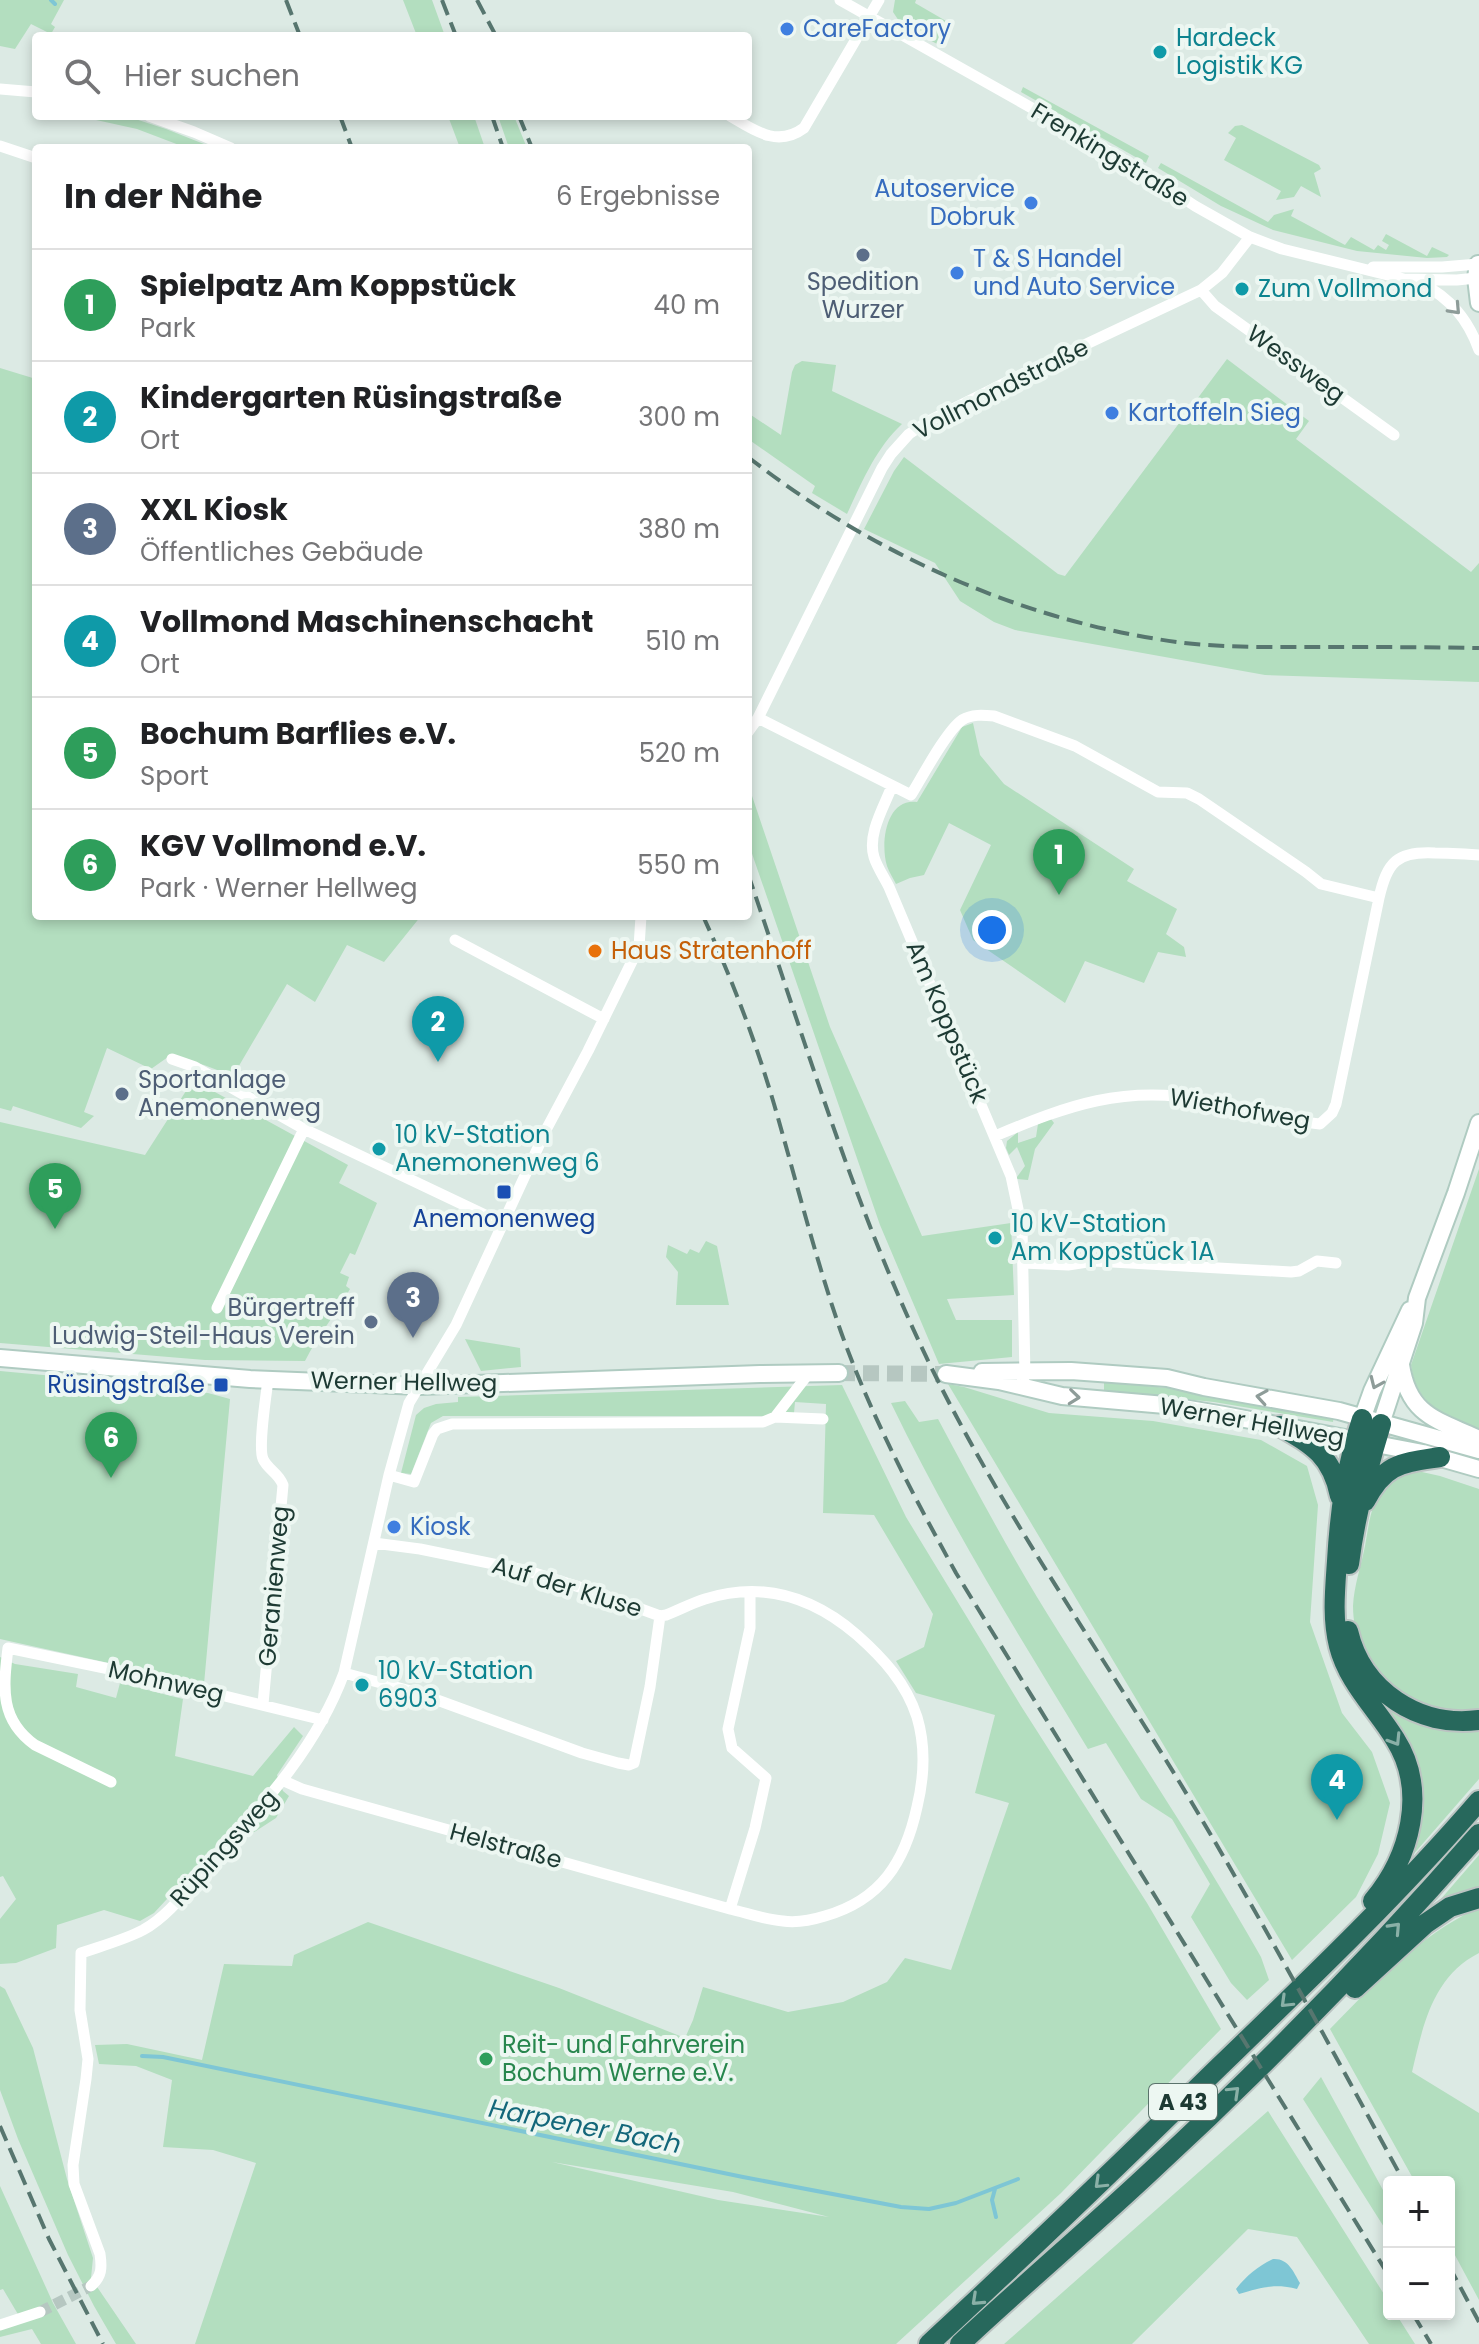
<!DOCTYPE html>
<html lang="de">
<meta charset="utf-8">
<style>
body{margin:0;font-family:Poppins,sans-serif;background:#f6f6f6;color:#202124}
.controls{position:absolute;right:24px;bottom:24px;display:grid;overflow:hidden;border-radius:8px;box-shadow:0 4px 12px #0003}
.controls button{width:72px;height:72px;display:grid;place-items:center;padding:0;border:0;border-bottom:2px solid #e0e0e0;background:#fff;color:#202124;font:40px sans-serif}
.you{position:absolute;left:992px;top:930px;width:28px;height:28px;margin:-20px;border:6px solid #fff;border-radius:50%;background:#1a73e8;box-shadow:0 0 0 12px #1a73e833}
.badge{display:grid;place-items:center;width:52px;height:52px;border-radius:50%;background:#844834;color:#fff;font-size:26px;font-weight:700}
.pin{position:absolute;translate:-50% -66px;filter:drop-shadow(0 2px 4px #0008)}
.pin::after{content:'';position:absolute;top:42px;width:28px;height:24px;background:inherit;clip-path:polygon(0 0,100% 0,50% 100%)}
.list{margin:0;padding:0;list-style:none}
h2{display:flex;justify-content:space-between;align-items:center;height:104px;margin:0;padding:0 32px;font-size:34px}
h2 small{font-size:26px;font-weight:400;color:#757577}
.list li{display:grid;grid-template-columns:52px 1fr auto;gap:24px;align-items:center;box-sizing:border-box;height:112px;padding:0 32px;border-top:2px solid #e0e0e0}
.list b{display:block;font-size:30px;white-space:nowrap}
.list p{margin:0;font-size:26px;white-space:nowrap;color:#757577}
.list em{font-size:26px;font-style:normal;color:#757577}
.icon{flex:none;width:44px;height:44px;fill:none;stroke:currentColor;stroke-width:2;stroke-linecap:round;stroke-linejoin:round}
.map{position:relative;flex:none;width:1479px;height:2344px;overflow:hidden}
.search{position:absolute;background:#fff;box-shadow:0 4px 12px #0003;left:32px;top:32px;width:720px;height:88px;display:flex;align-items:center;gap:20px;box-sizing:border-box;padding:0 28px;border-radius:8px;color:#757577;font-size:30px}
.panel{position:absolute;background:#fff;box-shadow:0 4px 12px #0003;left:32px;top:144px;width:720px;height:776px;border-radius:8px}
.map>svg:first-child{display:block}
</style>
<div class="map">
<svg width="1479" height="2344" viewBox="0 0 1479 2344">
<rect width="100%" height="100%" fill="#dceae4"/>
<path fill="#b3debf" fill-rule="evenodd" d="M 0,0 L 64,0 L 51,24 L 55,27 L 51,34 L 31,24 L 15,49 L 0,46 Z
M 403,0 L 432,0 L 445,36 L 417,36 Z
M 895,0 L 916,0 L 915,3 L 946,21 L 940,32 L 945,35 L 939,45 L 905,27 L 904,23 L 899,21 L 893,12 Z
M 1023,87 L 1149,156 L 1146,163 L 1021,92 Z
M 78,116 L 126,116 L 166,129 L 214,148 L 187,148 L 137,129 Z
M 448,116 L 474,116 L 485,148 L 460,148 Z
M 498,116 L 514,116 L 527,148 L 509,148 Z
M 1242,125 L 1319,165 L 1321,169 L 1314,173 L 1321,197 L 1301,186 L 1294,197 L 1276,200 L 1281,191 L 1224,160 L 1236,138 L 1228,133 L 1235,126 Z
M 1161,163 L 1268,222 L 1274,215 L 1294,209 L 1291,216 L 1345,245 L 1351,237 L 1374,250 L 1378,245 L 1386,250 L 1389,245 L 1382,241 L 1386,234 L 1427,256 L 1432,247 L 1449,255 L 1447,257 L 1427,258 L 1357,251 L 1273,230 L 1221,206 L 1158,168 Z
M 1227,359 L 1309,421 L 1296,439 L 1471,572 L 1479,563 L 1479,682 L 1265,675 L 1015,630 L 994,622 L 960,601 L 935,563 L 864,529 L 894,471 L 904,457 L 1058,574 L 1065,576 Z
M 802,361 L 836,365 L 832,391 L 902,424 C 876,448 862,482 847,514 L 812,493 L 815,486 L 748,439 L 748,413 L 781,435 L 792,372 L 795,365 Z
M 0,368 L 36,379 L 36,916 L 421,916 L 384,962 L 347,945 L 315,1002 L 287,984 L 233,1076 L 204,1065 L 168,1057 L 151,1069 L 107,1048 L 84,1112 L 94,1116 L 81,1128 L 13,1106 L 11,1111 L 0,1108 Z
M 973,723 L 980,755 L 1004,784 L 1134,869 L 1127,881 L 1177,909 L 1166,934 L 1184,947 L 1186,957 L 1158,952 L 1144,983 L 1085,961 L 1065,1003 L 973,940 L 960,910 L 991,845 L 949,823 L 924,875 L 910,878 L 896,884 C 893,878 889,872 887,866 C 880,843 886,798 917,802 L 962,727 Z
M 748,784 L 830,1027 L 922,1236 L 1011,1223 L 1014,1295 L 947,1299 L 956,1320 L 1012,1320 L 1012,1357 L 939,1364 L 880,1225 L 748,842 Z
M 193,1080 L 348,1165 L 339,1183 L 377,1203 L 355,1255 L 350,1253 L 340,1273 L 349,1277 L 346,1286 L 350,1289 C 336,1314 318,1335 305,1361 L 205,1360 L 0,1343 L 0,1122 L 145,1155 Z
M 1051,1119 L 1054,1123 L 1035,1149 L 1028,1180 L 1017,1179 L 1017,1177 L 1025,1166 L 1017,1147 L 1009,1155 L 1006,1148 L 1007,1141 L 1018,1132 L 1018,1143 L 1036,1137 L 1038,1124 Z
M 1479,1169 L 1479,1429 C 1445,1415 1416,1406 1411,1365 Z
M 706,1241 L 717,1246 L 729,1305 L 676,1305 L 678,1272 L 666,1257 L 668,1245 L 687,1254 L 690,1249 L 699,1253 Z
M 465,1339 L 520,1348 L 521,1367 L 481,1371 Z
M 0,1371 L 108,1381 L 108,1387 L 208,1393 L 230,1399 L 204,1684 L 0,1639 Z
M 1104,1382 L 1210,1392 L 1334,1414 L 1333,1422 L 1214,1402 L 1104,1391 Z
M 948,1384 L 964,1387 L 1049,1413 L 1153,1421 L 1261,1440 L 1307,1466 L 1318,1505 L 1310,1622 L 1342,1713 L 1372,1752 L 1390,1803 L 1378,1854 L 1356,1897 L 1292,1960 Z
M 842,1385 L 906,1517 L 1021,1706 L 1147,1903 L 1221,2029 L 1061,2193 L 896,2344 L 195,2344 L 256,2163 L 213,2150 L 163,2147 L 172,2080 L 136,2066 L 99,2064 L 95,2045 L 127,2044 L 202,2060 L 224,1964 L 292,1966 L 294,1955 L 368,1922 L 559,1988 L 685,2038 L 693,2020 L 703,1987 L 788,2012 L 843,2002 L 887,1982 L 905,1958 L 951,1970 L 1009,1803 L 975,1793 L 995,1715 L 916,1693 L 896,1661 L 924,1647 L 933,1614 L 874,1515 L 823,1513 L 826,1404 L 795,1402 L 794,1413 L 768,1416 L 443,1416 L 431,1423 L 411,1474 L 401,1473 L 416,1415 L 424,1408 L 436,1404 L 458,1402 L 458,1397 ZM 552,2162 L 733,2192 L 829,2217 L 718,2200 Z
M 905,1401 L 919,1422 L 938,1419 C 976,1490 1015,1563 1058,1631 C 1127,1740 1198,1846 1261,1957 L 1269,1980 L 1247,2000 L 1231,1983 L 1191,1917 L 1210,1884 L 1172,1819 L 1141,1799 L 1106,1743 L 1088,1749 C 1019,1636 949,1523 891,1403 Z
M 1422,1472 L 1440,1476 L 1479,1489 L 1479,1711 C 1417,1719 1353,1673 1353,1606 C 1354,1586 1361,1566 1365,1546 C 1369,1524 1372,1492 1392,1479 C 1401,1472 1412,1473 1422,1472 Z
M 0,1657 L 15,1664 L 78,1674 L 76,1687 L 116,1698 L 120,1683 L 183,1699 L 175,1756 L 253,1776 L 294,1727 L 303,1736 L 277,1775 L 283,1791 L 289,1796 L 276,1818 L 248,1836 L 241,1819 L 154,1913 L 140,1921 L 104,1910 L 57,1925 L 56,1948 L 16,1963 L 0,1964 L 0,1919 L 16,1899 L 3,1876 L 0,1877 Z
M 1371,1688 L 1479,1727 L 1479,1779 L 1405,1864 C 1410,1848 1417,1831 1420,1815 C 1431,1766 1398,1724 1371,1688 Z
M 1479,1855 L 1479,1891 L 1427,1915 Z
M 1479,1907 L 1479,1953 C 1432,1977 1423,2026 1412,2072 L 1479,2113 L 1479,2300 L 1449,2244 L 1449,2182 L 1415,2182 L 1330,2029 C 1379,1979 1415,1939 1479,1907 Z
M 0,1986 L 5,1989 L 33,2048 L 67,2179 L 93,2258 L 91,2278 L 136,2344 L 116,2344 L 94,2306 L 68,2255 L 18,2139 L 0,2090 Z
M 1321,2077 L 1389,2201 L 1389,2235 L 1303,2099 Z
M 1268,2111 L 1389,2302 L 1389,2314 L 1396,2314 L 1415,2344 L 1369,2344 L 1297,2237 L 1248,2229 L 1132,2344 L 1004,2344 Z
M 0,2186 L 53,2303 L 76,2344 L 41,2344 L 32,2329 L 0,2337 L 0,2329 L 19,2316 L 3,2289 L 0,2290 Z"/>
<path fill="#7ec6d5" d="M 1273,2259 C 1288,2258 1293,2271 1300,2283 L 1297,2289 C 1275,2283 1260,2288 1239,2294 L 1236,2289 C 1245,2277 1259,2265 1273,2259 Z"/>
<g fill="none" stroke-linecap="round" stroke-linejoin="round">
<path stroke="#7ec6d5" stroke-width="4" d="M 51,0 L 55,4
M 142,2056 L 163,2057 L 743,2177 L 901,2207 L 929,2209 L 956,2203 L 1018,2179
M 995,2189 L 992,2200 L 996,2217"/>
<path stroke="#b6c7c1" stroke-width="11" stroke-dasharray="11 5.5" stroke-linecap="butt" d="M 40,2312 L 91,2286"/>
<path stroke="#b6c7c1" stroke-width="16" stroke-dasharray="16 8" stroke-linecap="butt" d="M 839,1373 L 946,1374"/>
<defs>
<path id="secondary" d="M 1478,264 L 1476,278 L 1479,303
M 0,1358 L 250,1379 L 420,1386 L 760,1374 L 839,1373
M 1401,1365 C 1409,1417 1439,1420 1479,1439
M 982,1372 L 1071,1371 L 1167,1378 L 1204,1387 L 1339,1411 L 1479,1450
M 946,1374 L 999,1381 L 1062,1396 L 1165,1405 L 1224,1415 L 1423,1453 L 1479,1469
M 1362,1419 L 1372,1391 L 1410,1310
M 1381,1424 L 1414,1323 L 1417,1298 L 1456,1193 L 1479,1123"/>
<path id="highway" d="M 1362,1419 C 1346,1468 1340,1510 1337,1561 C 1335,1590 1332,1618 1339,1646 C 1348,1682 1376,1708 1395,1739 C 1428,1791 1410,1857 1373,1901
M 1280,1426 C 1313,1445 1332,1456 1340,1496
M 1365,1501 C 1385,1463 1401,1463 1440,1457
M 1349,1564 C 1355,1516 1367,1470 1381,1424
M 1348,1631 C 1362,1691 1419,1728 1479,1720
M 1355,1988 L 1425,1924 L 1450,1907 L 1479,1898
M 929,2344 C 1028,2253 1124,2160 1220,2066 C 1309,1980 1398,1895 1479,1801
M 960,2344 C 1022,2286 1087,2231 1149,2173 C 1265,2066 1375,1953 1479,1834"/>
</defs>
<use href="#secondary" stroke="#afcbc1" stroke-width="20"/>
<use href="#highway" stroke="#bbc4c2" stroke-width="24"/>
<path stroke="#fff" stroke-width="11" d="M 840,0 L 1133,165 L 1195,206 L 1250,237 L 1282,249 L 1404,279 L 1457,280 L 1476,278
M 0,89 L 36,92
M 149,116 L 194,132 L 231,148
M 730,116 C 754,130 777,148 804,128 L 879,0
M 0,146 L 36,158
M 1373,267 L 1442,267 L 1478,264
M 1421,283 C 1450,298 1468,319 1479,350
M 1201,290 L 1215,306 L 1394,435
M 758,718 L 911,795 C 922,777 947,730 962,720 C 972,714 983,715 994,716 L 1075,746 L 1158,792 L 1187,793 L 1199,799 L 1306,872 L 1321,884 L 1379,898
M 748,732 L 758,718 L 882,468 L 891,454 L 909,434 L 929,421 L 1027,372 L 1201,290 L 1222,273 L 1250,237
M 892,786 C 884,807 867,834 874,857 C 877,867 884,877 889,887 L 1011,1176 L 1022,1228 L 1025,1376
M 455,940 L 604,1019
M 172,1059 L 195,1067 L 304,1129 L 504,1224
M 995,1136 C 1069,1105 1123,1085 1205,1100 C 1243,1107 1281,1120 1320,1124 L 1332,1113 L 1336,1104 L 1379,898 C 1387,862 1397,851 1435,853 C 1449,853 1464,854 1479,855
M 1023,1263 L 1068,1265 L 1094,1261 L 1291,1272 L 1299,1271 L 1317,1261 L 1336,1263
M 217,1308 L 304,1129
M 775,1417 L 809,1373
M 389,1475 L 414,1482 L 433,1434 L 437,1429 L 452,1424 L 763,1422 L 775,1417 L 823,1419
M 344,1673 L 418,1693 L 582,1753 L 618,1763 L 629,1765 L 634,1763 L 650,1687 L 660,1616 L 592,1591 L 528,1571 L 420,1549 L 374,1543
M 263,1704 L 283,1485 C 279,1473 268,1470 263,1459 C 258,1447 266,1396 268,1380
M 284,1781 L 302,1789 L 730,1909 C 747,1913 766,1920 783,1921 C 797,1923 812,1920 825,1916 C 881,1900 905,1862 917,1807 C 924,1778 926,1747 917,1717 C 906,1683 883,1658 857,1635 C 813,1597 762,1581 705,1599 C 692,1603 679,1610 666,1615 L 660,1616
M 111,1782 L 35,1745 C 0,1720 3,1689 8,1648 L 143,1676 L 323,1720
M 730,1909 L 755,1828 L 766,1778 L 732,1748 L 728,1729 L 750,1628 L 750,1592
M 91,2286 C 102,2276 102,2268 100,2254 L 74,2184 L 73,2165 L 86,2079 L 88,2059 L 80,2010 L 81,1953 C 101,1946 124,1940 143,1930 C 170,1915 188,1888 208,1866 C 262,1806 316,1749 344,1673 L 389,1475 L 409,1403 L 456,1325 L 547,1128 L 588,1051 L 639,947 L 641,916
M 0,2325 L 40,2312"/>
<use href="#secondary" stroke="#fff" stroke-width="16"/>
<use href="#highway" stroke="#27685c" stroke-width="20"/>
<path stroke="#57766f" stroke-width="4" stroke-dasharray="16 8" stroke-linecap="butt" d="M 286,0 L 300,36
M 442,0 L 456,36
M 477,0 L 496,36
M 340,116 L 352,148
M 492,116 L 503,148
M 519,116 L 532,148
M 748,457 C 871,553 1021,621 1177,642 C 1222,648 1270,647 1316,647 C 1370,647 1425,647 1479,648
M 748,874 C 807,1046 858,1222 940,1385 C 1010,1523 1099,1650 1180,1783 C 1259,1914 1331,2048 1404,2182
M 703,916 C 731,977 755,1039 774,1104 C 796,1180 815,1257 841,1332 C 871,1416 913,1495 956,1573 L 1389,2276
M 0,2126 L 49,2239 L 103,2344
M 1449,2266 L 1479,2322
M 1413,2314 L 1431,2344"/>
</g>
<defs><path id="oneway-chevron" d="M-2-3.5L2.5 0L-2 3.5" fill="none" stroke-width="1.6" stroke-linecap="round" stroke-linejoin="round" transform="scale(2)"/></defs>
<g stroke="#8e9c99">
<use href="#oneway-chevron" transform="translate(1455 309) rotate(47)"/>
<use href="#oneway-chevron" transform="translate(1376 1383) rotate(114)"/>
<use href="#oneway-chevron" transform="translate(1074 1397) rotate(6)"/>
<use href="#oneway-chevron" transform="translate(1262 1397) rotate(-171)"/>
</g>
<g stroke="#8ab0a7">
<use href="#oneway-chevron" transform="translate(1395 1740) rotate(58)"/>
<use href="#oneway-chevron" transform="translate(1395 1928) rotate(-47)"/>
<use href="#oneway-chevron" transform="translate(1286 2002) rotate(136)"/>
<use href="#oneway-chevron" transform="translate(1234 2092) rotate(-44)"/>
<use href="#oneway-chevron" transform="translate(1100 2183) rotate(136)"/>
<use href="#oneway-chevron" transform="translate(977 2300) rotate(137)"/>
</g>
<g fill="#3f7fe0" stroke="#edf7f2" stroke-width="3">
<circle cx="787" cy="29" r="8"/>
<circle cx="1031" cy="203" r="8"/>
<circle cx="957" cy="273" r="8"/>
<circle cx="1112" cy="413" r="8"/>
<circle cx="394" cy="1527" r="8"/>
</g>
<g fill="#0f9aa8" stroke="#edf7f2" stroke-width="3">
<circle cx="1160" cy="52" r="8"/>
<circle cx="1242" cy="289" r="8"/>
<circle cx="379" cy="1149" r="8"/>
<circle cx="995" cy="1238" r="8"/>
<circle cx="362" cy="1685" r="8"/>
</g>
<g fill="#5c6f8a" stroke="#edf7f2" stroke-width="3">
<circle cx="863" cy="255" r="8"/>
<circle cx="122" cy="1094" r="8"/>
<circle cx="371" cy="1322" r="8"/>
</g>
<circle fill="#e8710a" stroke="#edf7f2" stroke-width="3" cx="595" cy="951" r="8"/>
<g fill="#1a4fb4" stroke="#edf7f2" stroke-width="3">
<rect x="496" y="1184" width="16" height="16" rx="4"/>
<rect x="213" y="1377" width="16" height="16" rx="4"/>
</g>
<circle fill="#2e9e5b" stroke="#edf7f2" stroke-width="3" cx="486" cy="2059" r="8"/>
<g text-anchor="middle" stroke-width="8" stroke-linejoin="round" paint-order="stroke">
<rect fill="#edf7f2" stroke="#5b736c" stroke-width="2" x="1149" y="2084" width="68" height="36" rx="6"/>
<g font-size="22" font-weight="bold" fill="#1d3a33">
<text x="1183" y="2110">A 43</text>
</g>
<g font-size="24" fill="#366cbe" stroke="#edf7f2" text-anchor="start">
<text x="803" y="37">CareFactory</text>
<text x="1015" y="197" text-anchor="end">Autoservice<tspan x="1015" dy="28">Dobruk</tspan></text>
<text x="973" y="267">T &amp; S Handel<tspan x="973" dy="28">und Auto Service</tspan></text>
<text x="1128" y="421">Kartoffeln Sieg</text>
<text x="410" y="1535">Kiosk</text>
</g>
<g font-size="24" fill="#0d838f" stroke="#edf7f2" text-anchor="start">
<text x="1176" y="46">Hardeck<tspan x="1176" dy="28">Logistik KG</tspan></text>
<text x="1258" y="297">Zum Vollmond</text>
<text x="395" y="1143">10 kV-Station<tspan x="395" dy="28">Anemonenweg 6</tspan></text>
<text x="1011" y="1232">10 kV-Station<tspan x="1011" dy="28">Am Koppstück 1A</tspan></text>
<text x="378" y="1679">10 kV-Station<tspan x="378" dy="28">6903</tspan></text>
</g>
<g font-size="24" fill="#1d3a33" stroke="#edf7f2">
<text transform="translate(1110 155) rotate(31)" y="8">Frenkingstraße</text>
<text transform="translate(1296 364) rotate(36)" y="8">Wessweg</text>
<text transform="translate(1001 389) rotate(-27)" y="8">Vollmondstraße</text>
<text transform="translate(947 1022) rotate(67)" y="8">Am Koppstück</text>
<text transform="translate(1240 1109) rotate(10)" y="8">Wiethofweg</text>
<text transform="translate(404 1382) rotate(1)" y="8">Werner Hellweg</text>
<text transform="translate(1252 1422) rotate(10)" y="8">Werner Hellweg</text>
<text transform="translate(274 1586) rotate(-85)" y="8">Geranienweg</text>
<text transform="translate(567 1587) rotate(17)" y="8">Auf der Kluse</text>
<text transform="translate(166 1682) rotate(13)" y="8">Mohnweg</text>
<text transform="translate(506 1846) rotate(15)" y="8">Helstraße</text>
<text transform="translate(224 1848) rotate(-48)" y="8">Rüpingsweg</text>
</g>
<g font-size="24" fill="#4e5e75" stroke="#edf7f2">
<text x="863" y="290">Spedition<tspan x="863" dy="28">Wurzer</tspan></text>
<text x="138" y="1088" text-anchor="start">Sportanlage<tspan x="138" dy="28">Anemonenweg</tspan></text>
<text x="355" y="1316" text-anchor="end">Bürgertreff<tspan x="355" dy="28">Ludwig-Steil-Haus Verein</tspan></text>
</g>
<g font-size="24" fill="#c56008" stroke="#edf7f2" text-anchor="start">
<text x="611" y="959">Haus Stratenhoff</text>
</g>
<g font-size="24" fill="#164399" stroke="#edf7f2">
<text x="504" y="1227">Anemonenweg</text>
<text x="205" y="1393" text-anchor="end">Rüsingstraße</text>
</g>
<g font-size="24" fill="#27864d" stroke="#edf7f2" text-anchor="start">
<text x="502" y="2053">Reit- und Fahrverein<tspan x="502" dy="28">Bochum Werne e.V.</tspan></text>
</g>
<g font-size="26" font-style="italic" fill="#13677a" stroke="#edf7f2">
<text transform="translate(585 2126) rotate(11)" y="9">Harpener Bach</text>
</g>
</g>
</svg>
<div class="controls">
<button>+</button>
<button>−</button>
</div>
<div class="you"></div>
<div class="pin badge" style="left:1059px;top:895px;background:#2e9e5b">1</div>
<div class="pin badge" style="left:438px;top:1062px;background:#0f9aa8">2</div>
<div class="pin badge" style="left:413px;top:1338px;background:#5c6f8a">3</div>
<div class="pin badge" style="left:1337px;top:1820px;background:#0f9aa8">4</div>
<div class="pin badge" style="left:55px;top:1229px;background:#2e9e5b">5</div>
<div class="pin badge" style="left:111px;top:1478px;background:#2e9e5b">6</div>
<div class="search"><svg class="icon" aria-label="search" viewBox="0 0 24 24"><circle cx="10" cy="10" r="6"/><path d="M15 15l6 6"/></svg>Hier suchen</div>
<section class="panel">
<h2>In der Nähe<small>6 Ergebnisse</small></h2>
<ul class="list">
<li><span class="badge" style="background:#2e9e5b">1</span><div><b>Spielpatz Am Koppstück</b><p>Park</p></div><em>40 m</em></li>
<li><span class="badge" style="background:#0f9aa8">2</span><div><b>Kindergarten Rüsingstraße</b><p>Ort</p></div><em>300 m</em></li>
<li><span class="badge" style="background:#5c6f8a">3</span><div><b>XXL Kiosk</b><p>Öffentliches Gebäude</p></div><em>380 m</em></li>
<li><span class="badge" style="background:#0f9aa8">4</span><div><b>Vollmond Maschinenschacht</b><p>Ort</p></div><em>510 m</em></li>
<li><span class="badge" style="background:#2e9e5b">5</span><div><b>Bochum Barflies e.V.</b><p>Sport</p></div><em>520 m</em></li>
<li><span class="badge" style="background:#2e9e5b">6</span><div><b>KGV Vollmond e.V.</b><p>Park · Werner Hellweg</p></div><em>550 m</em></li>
</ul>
</section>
</div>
